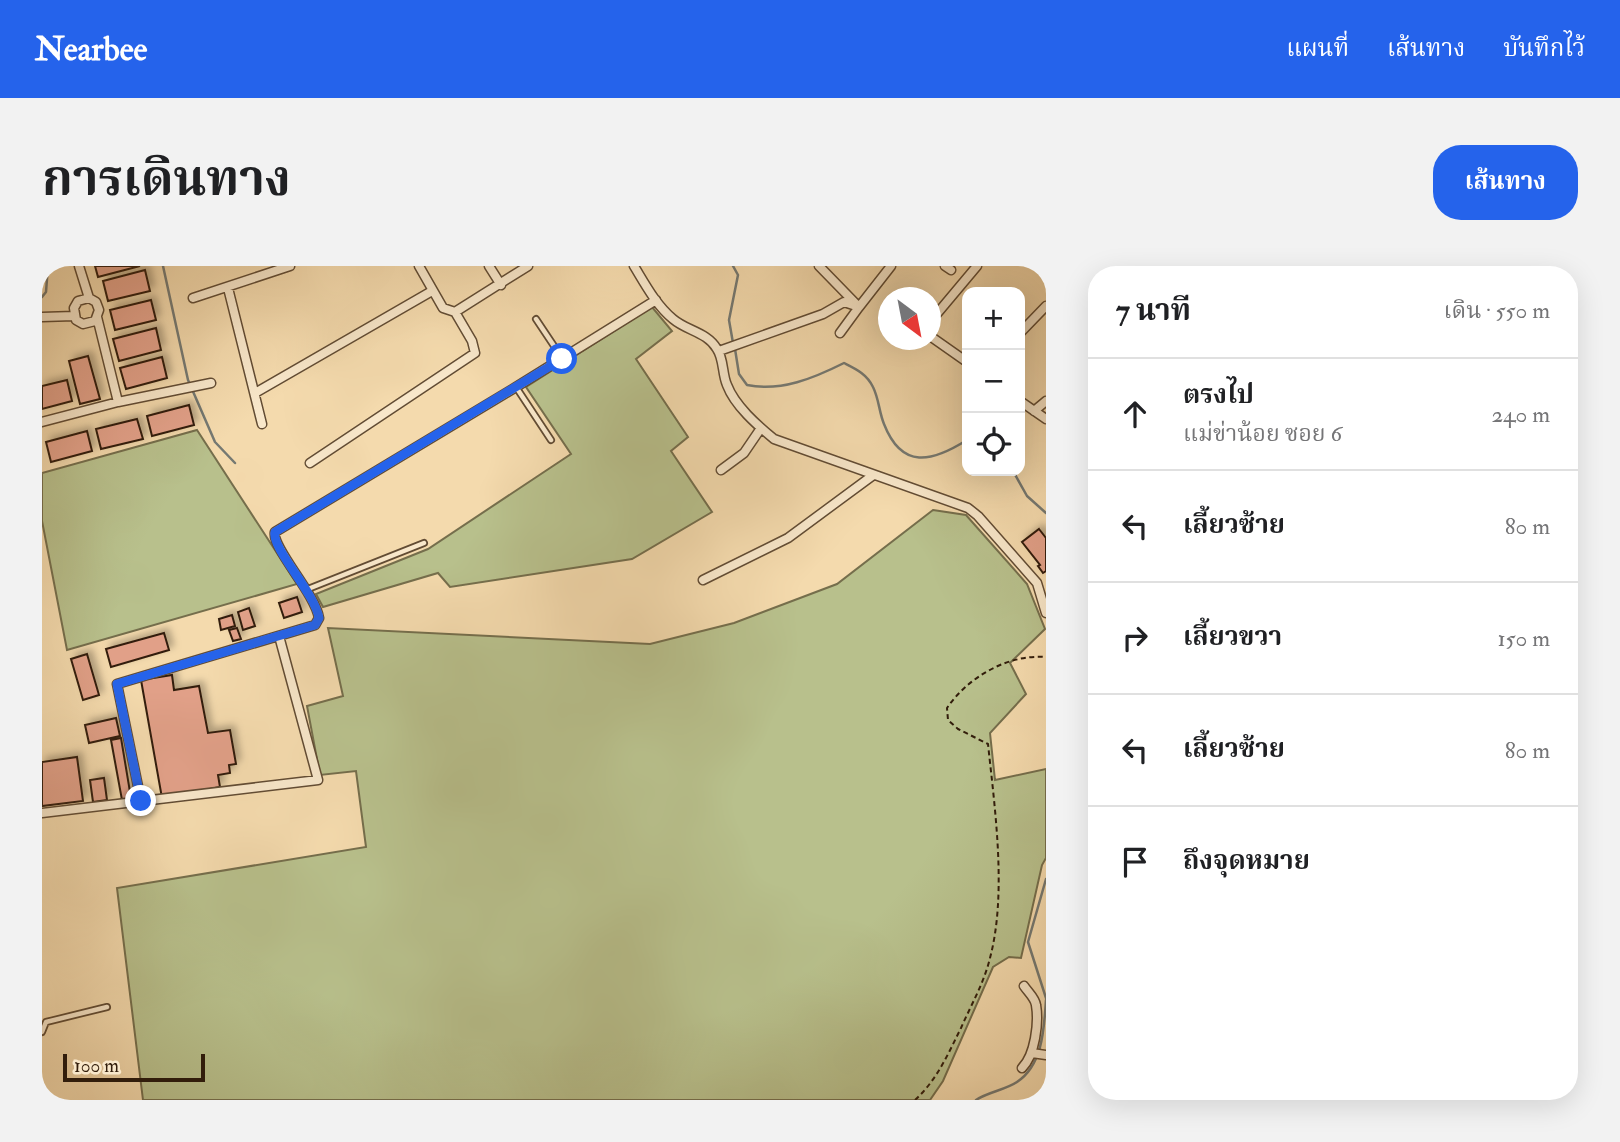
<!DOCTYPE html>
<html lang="th">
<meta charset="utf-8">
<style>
body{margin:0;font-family:"IM FELL Double Pica","Noto Serif Thai",serif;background:#f2f2f2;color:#202124}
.controls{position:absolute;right:21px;top:21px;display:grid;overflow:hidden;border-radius:14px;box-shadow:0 7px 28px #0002}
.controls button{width:63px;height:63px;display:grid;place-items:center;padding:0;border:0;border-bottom:2px solid #e0e0e0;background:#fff;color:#202124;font:35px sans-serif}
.compass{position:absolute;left:836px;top:21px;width:63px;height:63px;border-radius:50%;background:#fff;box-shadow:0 7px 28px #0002;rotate:148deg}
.scale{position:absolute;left:21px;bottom:18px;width:142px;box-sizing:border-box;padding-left:7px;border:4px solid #321d0b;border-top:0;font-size:19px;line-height:24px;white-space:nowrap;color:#321d0b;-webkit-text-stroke:5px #f8e7ca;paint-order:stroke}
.stop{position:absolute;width:21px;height:21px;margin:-16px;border:5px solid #2563eb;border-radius:50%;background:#fff}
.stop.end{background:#2563eb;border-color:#fff;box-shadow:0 2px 7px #0008}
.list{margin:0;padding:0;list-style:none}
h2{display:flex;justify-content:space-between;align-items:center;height:91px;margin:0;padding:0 28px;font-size:30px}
h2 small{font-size:23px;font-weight:400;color:#757577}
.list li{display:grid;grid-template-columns:46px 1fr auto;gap:21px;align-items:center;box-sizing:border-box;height:112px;padding:0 28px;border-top:2px solid #e0e0e0}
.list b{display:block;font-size:26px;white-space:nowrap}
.list p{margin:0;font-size:23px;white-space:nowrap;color:#757577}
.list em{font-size:23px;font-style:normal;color:#757577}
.icon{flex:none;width:38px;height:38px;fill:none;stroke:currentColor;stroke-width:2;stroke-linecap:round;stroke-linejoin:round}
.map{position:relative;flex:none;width:1004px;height:834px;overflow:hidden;border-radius:28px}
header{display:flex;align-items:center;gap:42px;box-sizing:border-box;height:98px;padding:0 35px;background:#2563eb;color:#fff}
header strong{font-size:33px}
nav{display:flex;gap:38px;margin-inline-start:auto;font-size:24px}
.intro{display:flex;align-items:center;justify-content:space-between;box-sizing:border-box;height:168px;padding:0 42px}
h1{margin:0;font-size:49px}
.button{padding:18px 32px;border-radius:28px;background:#2563eb;color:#fff;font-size:24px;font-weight:700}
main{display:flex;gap:42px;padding:0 42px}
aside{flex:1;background:#fff;border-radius:28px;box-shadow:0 7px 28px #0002}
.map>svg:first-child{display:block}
</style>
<header>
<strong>Nearbee</strong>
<nav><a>แผนที่</a><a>เส้นทาง</a><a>บันทึกไว้</a></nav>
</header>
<div class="intro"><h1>การเดินทาง</h1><a class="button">เส้นทาง</a></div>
<main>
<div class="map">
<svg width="1004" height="834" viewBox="0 0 1004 834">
<defs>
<filter id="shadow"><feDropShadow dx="4.5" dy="-4.5" stdDeviation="3.5" flood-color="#0004"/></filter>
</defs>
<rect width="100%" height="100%" fill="#f4daad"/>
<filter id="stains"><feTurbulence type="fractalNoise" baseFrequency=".00286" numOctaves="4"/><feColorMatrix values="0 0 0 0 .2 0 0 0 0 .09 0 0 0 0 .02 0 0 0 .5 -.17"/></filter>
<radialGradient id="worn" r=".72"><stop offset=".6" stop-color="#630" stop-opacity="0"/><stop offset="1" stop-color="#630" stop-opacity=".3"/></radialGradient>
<path fill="#b8c08c" stroke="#756e4c" stroke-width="2" d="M 610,41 L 630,65 L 594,93 L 646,171 L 629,185 L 670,246 L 590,293 L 408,321 L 396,307 L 281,341 L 274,328 L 386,283 L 529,188 L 484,121 Z
M 155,164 L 255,318 L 25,384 L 0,255 L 0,207 Z
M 891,244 L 924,249 L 985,318 L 1003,363 L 968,397 L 984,428 L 948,467 L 953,514 L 1004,503 L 1004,592 L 1000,599 L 979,692 L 967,691 L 951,701 L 901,815 L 888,834 L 101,834 L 75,622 L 324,581 L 314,505 L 278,509 L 265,440 L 301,430 L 286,362 L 608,378 L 692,357 L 795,318 Z"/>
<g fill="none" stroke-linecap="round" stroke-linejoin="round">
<path stroke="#757972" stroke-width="2.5" d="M 121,0 L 146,114 L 173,176 L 193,197
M 691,0 L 696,9 L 687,54 L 691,77
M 0,31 L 4,26 L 6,0
M 693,83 L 697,108 L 705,119 C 739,126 772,112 802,97 C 814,103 825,108 831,121 C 837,133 837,146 842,158 C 860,204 890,196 925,174
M 971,205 L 985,230 L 1004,247
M 1004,613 L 986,676 L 1004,732
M 934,834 C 946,826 963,824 975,816 C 1001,799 1002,762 1004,734"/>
</g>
<path fill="#e1a088" stroke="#321d0b" stroke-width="2" filter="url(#shadow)" d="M 53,0 L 98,0 L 56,11 Z
M 103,4 L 108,25 L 66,35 L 61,15 Z
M 109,34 L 114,54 L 73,64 L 68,44 Z
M 114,62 L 119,84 L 77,95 L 71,73 Z
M 46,90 L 58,133 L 38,138 L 27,95 Z
M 120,91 L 125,112 L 84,123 L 78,102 Z
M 25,114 L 30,135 L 0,143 L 0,120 Z
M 147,139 L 152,159 L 110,170 L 105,150 Z
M 95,153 L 101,173 L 59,183 L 54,163 Z
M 45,165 L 50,185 L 9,196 L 4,176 Z
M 997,263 L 1004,272 L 1004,305 L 1001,307 L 996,300 L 998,299 L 980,276 Z
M 255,331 L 260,346 L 242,352 L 237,337 Z
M 207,342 L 213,360 L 201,364 L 196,346 Z
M 190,349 L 193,360 L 179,364 L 177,353 Z
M 195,362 L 199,373 L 191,375 L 187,364 Z
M 122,367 L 127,384 L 69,401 L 64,383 Z
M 45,388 L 57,429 L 41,434 L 29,393 Z
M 130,409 L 132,424 L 157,420 L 166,467 L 188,464 L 194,498 L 187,499 L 188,507 L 176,509 L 178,521 L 120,532 L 99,414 Z
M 74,452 L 78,470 L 47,477 L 43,459 Z
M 79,472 L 89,532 L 80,534 L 69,474 Z
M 35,491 L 41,535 L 0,540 L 0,496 Z
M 62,512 L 65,534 L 51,536 L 48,514 Z"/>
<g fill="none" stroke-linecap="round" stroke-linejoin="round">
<defs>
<path id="service" d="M 494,53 L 520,92
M 474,121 L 509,174
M 266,323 L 382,277
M 0,766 L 4,756 L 65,741"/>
<path id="minor" d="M 37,0 L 47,32 L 54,36 L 57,44 L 53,55 L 41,58 L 34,54 L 32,42 L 36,35 L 47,32
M 377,0 L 401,42 L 413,46 L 486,0
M 447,0 L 459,19
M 592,0 C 603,18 614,39 631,53 C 645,65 665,66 675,83 C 682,93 680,108 685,119 C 693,140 715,159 732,173 L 926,242 L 936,250 L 995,317 L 1004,347
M 777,0 L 817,41 L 798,67
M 903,0 L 909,4
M 186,22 L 220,158
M 151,32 L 248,0
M 0,51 L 32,50
M 55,51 L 76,136
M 888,56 L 935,0
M 978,67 L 1004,40
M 888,70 L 925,96
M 677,85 L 781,48 L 802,36 L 817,41 L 849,0
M 213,127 L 390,25
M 978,135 L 1004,153
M 992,145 L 1004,135
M 0,156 L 76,136 L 169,117
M 268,197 L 433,87 L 430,75 L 413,46
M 679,204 L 702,187 L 719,162
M 661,314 L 746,272 L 830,210
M 99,535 L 75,418 L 273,359 L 277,352 C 273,327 229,281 233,266 L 474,121 L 614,34
M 0,547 L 276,514 L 237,370
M 990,787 L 1004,789
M 980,802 C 993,789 997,757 994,739 C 993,732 986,726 982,720"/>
</defs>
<use href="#service" stroke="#624c34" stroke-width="8"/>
<use href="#minor" stroke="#624c34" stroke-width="11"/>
<path stroke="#321d0b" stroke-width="2" stroke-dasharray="5 3.5" stroke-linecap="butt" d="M 873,834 C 895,814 906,788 919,762 C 929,739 942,717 948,692 C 965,628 953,544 946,478 L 916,463 L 906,454 L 905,442 C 926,411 966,388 1004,391"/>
<use href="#service" stroke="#f8e7ca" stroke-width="4.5"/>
<use href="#minor" stroke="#f8e7ca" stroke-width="8"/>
</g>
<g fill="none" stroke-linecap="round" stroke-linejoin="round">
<path stroke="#2563eb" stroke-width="9" d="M 99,535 L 75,418 L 273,359 L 277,352 C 273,327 229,282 233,266 L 520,93"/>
</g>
<rect width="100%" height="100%" filter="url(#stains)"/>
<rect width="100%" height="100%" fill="url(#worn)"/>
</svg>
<div class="controls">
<button>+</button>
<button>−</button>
<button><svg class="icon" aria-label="locate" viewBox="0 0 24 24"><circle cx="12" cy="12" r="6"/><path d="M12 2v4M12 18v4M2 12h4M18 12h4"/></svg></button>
</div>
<svg class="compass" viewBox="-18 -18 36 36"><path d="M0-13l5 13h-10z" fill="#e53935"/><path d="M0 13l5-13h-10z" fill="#757577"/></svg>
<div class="scale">100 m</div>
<div class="stop" style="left:520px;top:93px"></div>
<div class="stop end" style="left:99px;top:535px"></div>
</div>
<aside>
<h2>7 นาที<small>เดิน · 550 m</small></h2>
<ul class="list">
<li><svg class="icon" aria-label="ahead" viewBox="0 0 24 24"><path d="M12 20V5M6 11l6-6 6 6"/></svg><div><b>ตรงไป</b><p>แม่ข่าน้อย ซอย 6</p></div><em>240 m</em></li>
<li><svg class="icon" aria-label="left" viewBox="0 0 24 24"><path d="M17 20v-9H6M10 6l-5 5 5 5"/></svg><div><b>เลี้ยวซ้าย</b></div><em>80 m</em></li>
<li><svg class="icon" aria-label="right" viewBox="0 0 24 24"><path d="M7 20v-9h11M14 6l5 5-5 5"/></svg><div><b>เลี้ยวขวา</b></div><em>150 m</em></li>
<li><svg class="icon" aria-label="left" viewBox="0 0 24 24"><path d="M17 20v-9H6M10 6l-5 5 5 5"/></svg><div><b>เลี้ยวซ้าย</b></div><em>80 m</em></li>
<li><svg class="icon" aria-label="arrive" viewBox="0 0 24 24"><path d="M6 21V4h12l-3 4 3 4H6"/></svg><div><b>ถึงจุดหมาย</b></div></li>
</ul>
</aside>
</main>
